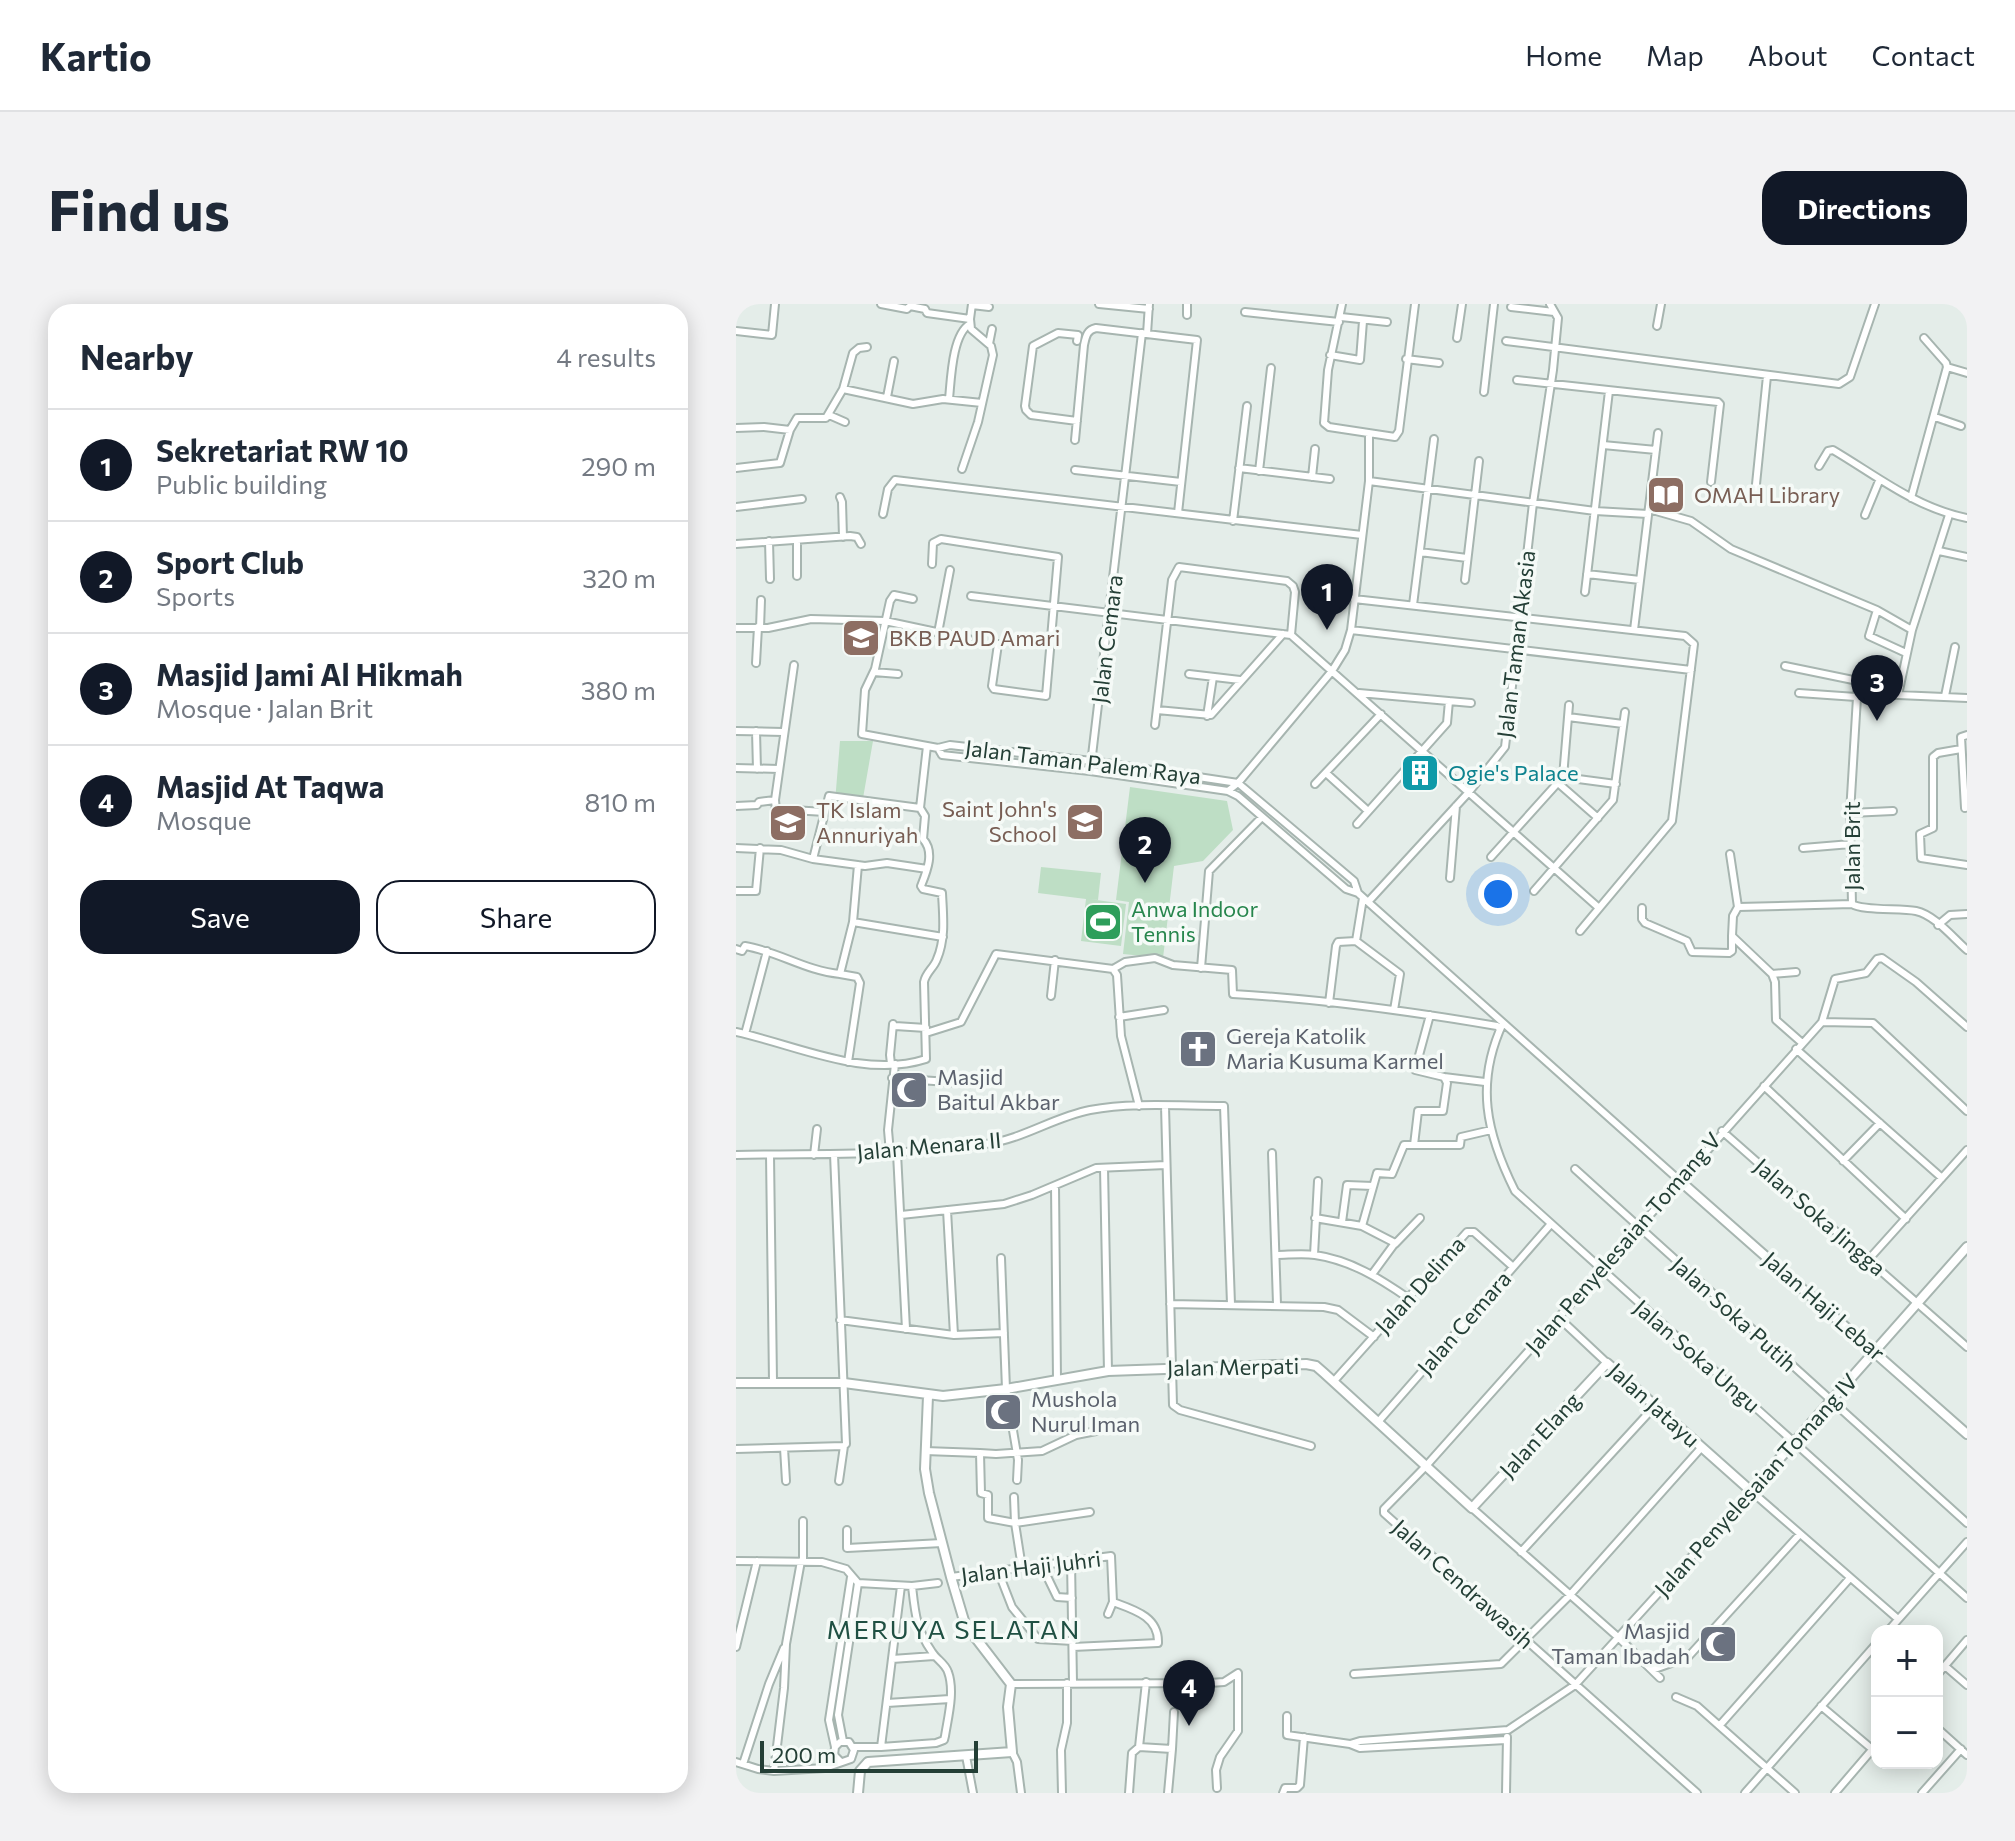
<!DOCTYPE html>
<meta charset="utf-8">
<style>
body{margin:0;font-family:Commissioner,sans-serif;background:#f2f2f3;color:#1f2937}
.controls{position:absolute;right:24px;bottom:24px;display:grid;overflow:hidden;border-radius:16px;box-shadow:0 4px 20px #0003}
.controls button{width:72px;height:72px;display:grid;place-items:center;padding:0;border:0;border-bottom:2px solid #e0e1e3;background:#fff;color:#1f2937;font:40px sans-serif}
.scale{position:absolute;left:24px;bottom:20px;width:218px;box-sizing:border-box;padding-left:8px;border:4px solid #243f36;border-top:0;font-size:22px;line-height:28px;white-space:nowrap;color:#243f36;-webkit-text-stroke:6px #f5faf7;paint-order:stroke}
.you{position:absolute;left:762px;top:590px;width:28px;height:28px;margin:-20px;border:6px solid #fff;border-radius:50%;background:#1a73e8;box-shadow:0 0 0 12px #1a73e833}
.badge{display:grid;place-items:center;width:52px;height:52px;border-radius:50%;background:#111827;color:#fff;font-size:26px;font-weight:700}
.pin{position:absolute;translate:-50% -66px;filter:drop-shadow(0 2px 4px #0008)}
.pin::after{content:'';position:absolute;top:42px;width:28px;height:24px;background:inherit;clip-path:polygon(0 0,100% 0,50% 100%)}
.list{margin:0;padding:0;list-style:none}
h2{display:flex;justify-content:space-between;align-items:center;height:104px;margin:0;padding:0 32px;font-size:34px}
h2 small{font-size:26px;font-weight:400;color:#747a83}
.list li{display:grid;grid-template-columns:52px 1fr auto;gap:24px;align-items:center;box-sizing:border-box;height:112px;padding:0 32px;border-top:2px solid #e0e1e3}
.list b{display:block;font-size:30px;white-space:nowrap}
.list p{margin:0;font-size:26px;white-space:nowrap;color:#747a83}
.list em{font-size:26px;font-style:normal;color:#747a83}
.actions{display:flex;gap:16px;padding:24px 32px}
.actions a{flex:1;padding:18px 0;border:2px solid #111827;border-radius:24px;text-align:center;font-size:28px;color:#111827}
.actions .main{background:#111827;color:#fff}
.map{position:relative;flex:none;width:1231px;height:1489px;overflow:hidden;border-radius:24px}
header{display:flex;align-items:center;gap:48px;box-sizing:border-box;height:112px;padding:0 40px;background:#fff;border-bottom:2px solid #e0e1e3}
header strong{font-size:38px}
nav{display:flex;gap:44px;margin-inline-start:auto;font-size:28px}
.intro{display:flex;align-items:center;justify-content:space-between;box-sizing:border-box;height:192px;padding:0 48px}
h1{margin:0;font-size:56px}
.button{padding:20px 36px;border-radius:24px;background:#111827;color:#fff;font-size:28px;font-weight:700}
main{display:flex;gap:48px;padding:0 48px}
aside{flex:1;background:#fff;border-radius:24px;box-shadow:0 4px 20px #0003}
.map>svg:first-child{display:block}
</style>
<header>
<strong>Kartio</strong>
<nav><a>Home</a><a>Map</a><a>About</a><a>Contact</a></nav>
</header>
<div class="intro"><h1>Find us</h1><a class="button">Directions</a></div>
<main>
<aside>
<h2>Nearby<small>4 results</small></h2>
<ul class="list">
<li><span class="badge">1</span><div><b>Sekretariat RW 10</b><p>Public building</p></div><em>290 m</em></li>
<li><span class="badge">2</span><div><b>Sport Club</b><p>Sports</p></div><em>320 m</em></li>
<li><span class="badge">3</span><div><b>Masjid Jami Al Hikmah</b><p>Mosque · Jalan Brit</p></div><em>380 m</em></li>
<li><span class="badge">4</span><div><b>Masjid At Taqwa</b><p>Mosque</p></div><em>810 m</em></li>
</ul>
<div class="actions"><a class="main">Save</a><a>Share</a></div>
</aside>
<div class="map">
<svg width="1231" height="1489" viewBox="0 0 1231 1489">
<rect width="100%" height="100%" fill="#e4ede9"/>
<path fill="#bedec5" d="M 104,437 L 137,437 L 126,500 L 99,498 Z
M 394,483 L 491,497 L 497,526 L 467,557 L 438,562 L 427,654 L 387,650 L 393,598 L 380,596 Z
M 305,563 L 365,569 L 362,596 L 353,595 L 390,600 L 385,642 L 345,637 L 350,595 L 302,589 Z"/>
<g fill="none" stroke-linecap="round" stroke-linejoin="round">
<defs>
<path id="minor" d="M 145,0 L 171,5 L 174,2 L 189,5 L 191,9 L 234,15
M 363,0 L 413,5
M 451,0 L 451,11
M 606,0 L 592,66 L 588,119 L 593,123 L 659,133 L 663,127 L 679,0
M 236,1 L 253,3
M 775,3 L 818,8
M 509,8 L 603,18
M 605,13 L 651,18
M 921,22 L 925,0
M 0,27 L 36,31 L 39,0
M 411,30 L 413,0
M 721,34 L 726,0
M 1188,34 L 1210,59 L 1211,63
M 341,37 L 342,31 L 322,29 L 297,42 L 289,102 L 290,106 L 295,111 L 341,117
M 770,37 L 1103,80 L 1114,73 L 1139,0
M 253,40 L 256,25
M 594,51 L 624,56 L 627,17
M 670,55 L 703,59
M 781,76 L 982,98 L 984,100 L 975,178
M 107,85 L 177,100 L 207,95 L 246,99
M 748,88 L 758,0
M 151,93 L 158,57
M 213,95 C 215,76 216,30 234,20
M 93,111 L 109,118
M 1199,113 L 1225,122
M 0,124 L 28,123 L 54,126
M 339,136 L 348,41 C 350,32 351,26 360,24 L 461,36 L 442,209
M 867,141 L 920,146
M 1083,162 L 1092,147 L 1097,146 C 1141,172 1180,204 1231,214
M 0,164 L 44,159 L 54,126 L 61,114 L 90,114 L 107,85 L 117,49 L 123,44 L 131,43
M 503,164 L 594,175
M 226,165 L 242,118 L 257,51 L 255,42 L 235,25 L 234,15 L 236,0
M 339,166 L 445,178
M 523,167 L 535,64
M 576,173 L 579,145
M 633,177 L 859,207 L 912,210
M 1019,190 L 1031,72
M 104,193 L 106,198 L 107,233
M 1175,194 L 1211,63 L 1231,69
M 0,203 L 66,195
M 913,205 L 955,217 L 995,245 L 1141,306 L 1176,326
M 147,210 L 152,185 L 159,176 L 626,231
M 1129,211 L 1143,177
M 497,217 L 511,102
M 61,236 L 61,272
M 33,237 L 34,275
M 0,240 L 114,232 L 121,233 L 125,240
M 1203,247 L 1231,253
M 684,248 L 731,254
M 196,260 L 197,239 L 205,235 L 322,253 L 310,392 L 258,385 L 256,382 L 262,340
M 851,270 L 904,276
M 729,276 L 743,157
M 849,288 L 873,87
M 235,292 L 555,331 L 863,604
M 177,295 L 158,291 L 154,297 L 139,365 L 129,386 L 126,430 L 202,444 L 214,441 L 356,457 L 502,479 L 618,577 L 622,589 L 632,598 L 943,876
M 618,295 L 949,332 L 958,340 L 936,517 L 844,627
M 677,301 L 698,135
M 1141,306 L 1133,332 L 1170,349
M 0,324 L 32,324 L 75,315 L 149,317 L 233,335
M 24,324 L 25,296
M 615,326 L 955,366
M 898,326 L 922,129
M 202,329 L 214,266
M 20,359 L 22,323
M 1049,362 L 1122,377 L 1114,509 L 1116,600 L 1002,603 L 997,612 L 996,632 L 1036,670 L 1039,678 L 1040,716 L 1065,738
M 138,368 L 162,370
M 453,370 L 504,376
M 1122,386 L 1162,391 L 1231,394
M 623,389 L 735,399
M 1063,389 L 1120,393
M 1162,391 L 1176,326 L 1213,211
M 1209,392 L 1219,343
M 421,406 L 475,411 L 547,330
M 471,412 L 477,373
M 832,413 L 887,420
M 419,421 L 436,276 L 443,263 L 551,277 L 557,282 L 559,288 L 555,331
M 0,427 L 47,428
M 20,427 L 21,465
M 202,444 L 206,451 L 354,467 L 492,487 L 502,492 L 610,585 L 622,589
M 1225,445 L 1202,449 L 1197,453 L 1197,524 L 1184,530 L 1185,554 L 1231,561
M 355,460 L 406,29
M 0,464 L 43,465
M 590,469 L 632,507
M 827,473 L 880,480
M 822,479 L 862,514
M 579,480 L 645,410
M 492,487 L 502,479 L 596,367 L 609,346 L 615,326 L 633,177 L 633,129
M 0,502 L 21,501 L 23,498 L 39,496
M 1229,504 L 1225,433 L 1231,431
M 40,505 L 89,508
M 1114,509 L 1157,507
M 41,518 L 39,496 L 58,361
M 621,520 L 711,419 L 713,397
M 0,544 L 45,546 L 77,555 L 129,562 L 151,559 L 191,565
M 1067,544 L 1115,540
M 994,550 L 1002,603
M 755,553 L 827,473 L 833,401
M 77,555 L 93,492 L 184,504
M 714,574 L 720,502
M 0,587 L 20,587 L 24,544
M 798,587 L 877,496 L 889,408
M 632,598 L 733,488 L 769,443 L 797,199 L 817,66 L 822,14 L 814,0
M 1116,600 C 1126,607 1164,604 1180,607 C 1199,611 1217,634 1231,646
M 906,604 L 906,615 L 909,619 L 951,637 L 956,648 L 993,649 L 996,647 L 996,632
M 117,618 L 207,633
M 1202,621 L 1214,611 L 1231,610
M 620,637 L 627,594
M 0,645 L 6,647 L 9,642 C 41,647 70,667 104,670
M 465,664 L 473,567 L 526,513
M 377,665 L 389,658 L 419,654 L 437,661 L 496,666 L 497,690 C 585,695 673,707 761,722 L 764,725
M 1036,670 L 1060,668
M 315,692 L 319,656
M 593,699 L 600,642 L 602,638 L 620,637 L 664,670 L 658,706
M 383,713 L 428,706
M 1086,718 L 1137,719 L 1231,807
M 767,719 C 739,779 750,829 779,887 L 1231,1294
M 159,722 L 190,724
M 0,728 C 61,741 128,775 190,755 L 188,678 C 190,668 198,664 201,655 C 210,634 207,611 206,589 L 187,585 L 185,582 C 191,567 199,548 187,535 L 189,512 L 184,504 L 191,442
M 190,729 L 225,718 L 260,650 L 377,665 L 381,671 L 385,732 L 403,802
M 9,730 L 31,647
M 1060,745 L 1206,874
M 112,758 L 124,679 L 121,673 L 104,670 L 117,618 L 122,561
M 155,760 L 154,751 L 157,720
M 708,773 L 749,778
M 156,774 L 226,779
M 1028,782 L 1170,915
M 429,802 L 437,1101 L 444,1106 L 575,1142
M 986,827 L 1231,1043
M 678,841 L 682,807 L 707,807 L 711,779 L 708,773 L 679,766 L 694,711
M 154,849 L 152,826 L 159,760
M 161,849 L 170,1025
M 536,849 L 541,1000
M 0,851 C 83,849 167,853 250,840 C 287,835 318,813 354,806 C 397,798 444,802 488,802 L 495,1000
M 34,851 L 37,1077
M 78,851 L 81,825
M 1107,857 L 1144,819
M 368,864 L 372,1067
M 839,865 L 1231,1219
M 319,882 L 321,1075
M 211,906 L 218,1031
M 165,911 L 268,900 L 296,891 L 360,864 L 430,861
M 579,914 L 626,922 L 659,939 L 637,969
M 606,918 L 611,881 L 637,882
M 626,922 L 641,869 L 656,870 L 668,841 L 724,841 L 725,833 L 755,826
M 659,940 L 684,914
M 540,951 C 552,951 566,949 579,951 C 614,956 643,974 672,994
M 578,951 L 582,877
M 265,954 L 270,1085 L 282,1156 L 281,1176
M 1133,955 L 1231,846
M 434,1000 L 588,1003 L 602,1006 L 638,1033
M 822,1013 L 871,1059
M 104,1016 L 218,1031 L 268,1029
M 598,1077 L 731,928 L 738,928 L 776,962
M 642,1118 L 814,921
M 48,1144 L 50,1177
M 0,1145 L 108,1142 L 110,1140 L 98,850
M 189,1147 L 244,1149
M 103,1177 L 108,1142
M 278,1193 L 279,1219 L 252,1214 L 252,1191 L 245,1189 L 244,1149 L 260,1150 L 306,1147 L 340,1131 L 360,1127
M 736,1204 L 883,1334 L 924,1374
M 67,1217 L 67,1257
M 111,1226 L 111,1244 L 206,1239
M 785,1248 L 919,1102
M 0,1257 L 86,1258 L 110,1265 L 122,1279 L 176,1282 C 179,1309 180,1325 196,1348 C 201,1356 209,1359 212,1368 C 219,1387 212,1413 209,1432 L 208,1436 L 200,1439 L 145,1443
M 335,1257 L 337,1379
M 306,1262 L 321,1293 L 336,1294
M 286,1264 L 279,1219 L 354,1208
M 262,1267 L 276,1303 L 302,1335 L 337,1337
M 215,1273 L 375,1252 L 377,1298 L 372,1310
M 176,1282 L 202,1279
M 1152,1327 L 1231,1238
M 0,1343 L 21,1257
M 337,1343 L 422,1339 C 423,1313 399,1306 377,1298
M 156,1355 L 198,1352
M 1209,1362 L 1231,1381
M 916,1366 L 952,1353 L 1064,1230
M 618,1370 L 765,1360 L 834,1291 L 965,1144
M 1201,1371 L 1231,1336
M 275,1380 L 474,1379 L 488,1378 L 502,1369 L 502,1427 L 484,1453 L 480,1466 L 481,1484
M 940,1393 L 961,1402 L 1059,1489
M 151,1399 L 214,1395
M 1085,1402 L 1136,1445
M 551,1412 L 551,1431 L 614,1440 L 624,1444 L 770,1436
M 984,1421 L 1114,1274
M 1201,1424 L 1231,1451
M 107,1437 L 102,1411 L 122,1279
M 614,1440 L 624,1437 L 772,1426 L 839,1381 L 1015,1187 L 1162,1315
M 99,1443 L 93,1416 L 115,1273
M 118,1443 L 145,1443 L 165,1282
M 403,1443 L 436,1445 L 432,1489
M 436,1445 L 438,1408
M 276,1448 L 281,1458 L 285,1489
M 230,1452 L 237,1489
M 0,1458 L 22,1465 L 38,1467 L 89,1464 L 115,1455 L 118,1446 L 113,1438 L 104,1438 L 99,1443 L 98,1451 L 104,1457
M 7,1460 L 33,1380 L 48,1344
M 38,1467 L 48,1384 L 50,1340 L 65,1257
M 326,1489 L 325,1446 L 331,1419 L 331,1379
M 393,1489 L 396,1449 L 403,1443 L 410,1378
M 547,1489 L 549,1484 L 561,1484 L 564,1481 L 568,1433
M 770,1489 L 771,1433
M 961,1489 L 648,1209 L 648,1205 L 690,1162 L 1086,718 L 1099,675 L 1130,669 L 1141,655 L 1146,654 L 1180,678 L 1231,723
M 1009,1489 L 1141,1339
M 1099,1489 L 1141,1440
M 1186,1489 L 1225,1445"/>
<path id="tertiary" d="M 943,876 L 1231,1130
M 0,1079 L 108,1079 L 207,1092 L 270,1085 L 372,1067 L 570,1060 L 580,1062 L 588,1069 L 736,1204 L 871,1059 L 1015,1187 L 1231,943
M 122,1489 L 124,1467 L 132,1458 L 276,1448 L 272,1403 L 275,1380 L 229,1320 L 215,1273 L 193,1189 L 189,1165 L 192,1092"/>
</defs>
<use href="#minor" stroke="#a7b5b0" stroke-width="10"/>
<use href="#tertiary" stroke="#a7b5b0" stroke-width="12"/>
<use href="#minor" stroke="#fff" stroke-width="6"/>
<use href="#tertiary" stroke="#fff" stroke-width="8"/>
</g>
<defs>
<symbol id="library-square" viewBox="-11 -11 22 22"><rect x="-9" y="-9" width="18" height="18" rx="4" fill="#8d6e63" stroke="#f5faf7"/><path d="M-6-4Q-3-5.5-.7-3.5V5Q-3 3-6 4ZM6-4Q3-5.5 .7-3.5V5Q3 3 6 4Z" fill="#fff"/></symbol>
<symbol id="school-square" viewBox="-11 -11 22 22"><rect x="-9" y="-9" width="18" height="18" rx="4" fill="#8d6e63" stroke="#f5faf7"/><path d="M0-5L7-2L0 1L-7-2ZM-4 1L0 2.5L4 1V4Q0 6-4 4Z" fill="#fff"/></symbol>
<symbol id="building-square" viewBox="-11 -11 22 22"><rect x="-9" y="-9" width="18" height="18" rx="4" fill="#0f9aa8" stroke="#f5faf7"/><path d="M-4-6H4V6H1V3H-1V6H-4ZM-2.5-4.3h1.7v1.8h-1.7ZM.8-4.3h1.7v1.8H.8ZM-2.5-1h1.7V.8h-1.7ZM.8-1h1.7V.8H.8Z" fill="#fff"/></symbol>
<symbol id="stadium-square" viewBox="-11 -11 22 22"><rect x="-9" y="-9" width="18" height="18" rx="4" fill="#2e9e5b" stroke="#f5faf7"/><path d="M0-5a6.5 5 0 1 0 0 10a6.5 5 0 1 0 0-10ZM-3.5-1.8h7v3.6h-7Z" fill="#fff"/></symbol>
<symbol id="church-square" viewBox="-11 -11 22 22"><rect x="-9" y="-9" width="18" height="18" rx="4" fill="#6b7280" stroke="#f5faf7"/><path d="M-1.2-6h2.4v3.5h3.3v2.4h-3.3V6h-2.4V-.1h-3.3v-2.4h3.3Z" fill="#fff"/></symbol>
<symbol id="mosque-square" viewBox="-11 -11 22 22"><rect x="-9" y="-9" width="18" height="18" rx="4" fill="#6b7280" stroke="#f5faf7"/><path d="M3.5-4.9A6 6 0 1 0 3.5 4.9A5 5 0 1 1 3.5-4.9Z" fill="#fff"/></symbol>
</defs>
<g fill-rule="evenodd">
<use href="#library-square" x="908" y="169" width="44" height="44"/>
<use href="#school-square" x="103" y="312" width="44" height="44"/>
<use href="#building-square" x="662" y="447" width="44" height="44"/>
<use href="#school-square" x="327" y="496" width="44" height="44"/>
<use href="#school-square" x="30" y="497" width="44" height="44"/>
<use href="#stadium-square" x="345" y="596" width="44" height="44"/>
<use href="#church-square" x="440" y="723" width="44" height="44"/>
<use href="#mosque-square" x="151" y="764" width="44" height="44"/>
<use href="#mosque-square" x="245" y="1086" width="44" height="44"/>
<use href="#mosque-square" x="960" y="1318" width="44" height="44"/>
</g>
<g text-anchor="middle" stroke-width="7" stroke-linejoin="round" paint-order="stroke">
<g font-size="22" fill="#785e54" stroke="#f5faf7" text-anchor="start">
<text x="958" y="199">OMAH Library</text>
<text x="153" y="342">BKB PAUD Amari</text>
<text x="321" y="513" text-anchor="end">Saint John's<tspan x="321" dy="25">School</tspan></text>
<text x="80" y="514">TK Islam<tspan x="80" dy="25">Annuriyah</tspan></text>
</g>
<g font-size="22" fill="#243f36" stroke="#f5faf7">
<text transform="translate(371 335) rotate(-83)" y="8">Jalan Cemara</text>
<text transform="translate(780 340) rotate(-83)" y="8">Jalan Taman Akasia</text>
<text transform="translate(347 458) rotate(7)" y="8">Jalan Taman Palem Raya</text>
<text transform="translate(1116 542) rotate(-90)" y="8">Jalan Brit</text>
<text transform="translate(193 842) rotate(-5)" y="8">Jalan Menara II</text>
<text transform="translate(1084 913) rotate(41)" y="8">Jalan Soka Jingga</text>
<text transform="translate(887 939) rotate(-49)" y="8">Jalan Penyelesaian Tomang V</text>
<text transform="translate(684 981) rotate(-48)" y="8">Jalan Delima</text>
<text transform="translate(1088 1002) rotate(41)" y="8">Jalan Haji Lebar</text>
<text transform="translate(998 1010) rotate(42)" y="8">Jalan Soka Putih</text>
<text transform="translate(728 1019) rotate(-49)" y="8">Jalan Cemara</text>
<text transform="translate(961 1052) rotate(41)" y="8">Jalan Soka Ungu</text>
<text transform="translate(497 1063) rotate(-1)" y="8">Jalan Merpati</text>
<text transform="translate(918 1101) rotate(42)" y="8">Jalan Jatayu</text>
<text transform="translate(804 1131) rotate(-47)" y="8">Jalan Elang</text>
<text transform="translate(1020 1181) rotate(-48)" y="8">Jalan Penyelesaian Tomang IV</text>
<text transform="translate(295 1263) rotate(-7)" y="8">Jalan Haji Juhri</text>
<text transform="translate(727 1280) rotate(42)" y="8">Jalan Cendrawasih</text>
</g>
<g font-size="22" fill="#0d838f" stroke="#f5faf7" text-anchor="start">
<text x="712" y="477">Ogie's Palace</text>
</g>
<g font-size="22" fill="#27864d" stroke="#f5faf7" text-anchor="start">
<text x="395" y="613">Anwa Indoor<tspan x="395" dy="25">Tennis</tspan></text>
</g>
<g font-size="22" fill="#5b616d" stroke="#f5faf7" text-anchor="start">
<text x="490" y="740">Gereja Katolik<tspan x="490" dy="25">Maria Kusuma Karmel</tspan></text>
<text x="201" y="781">Masjid<tspan x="201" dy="25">Baitul Akbar</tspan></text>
<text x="295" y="1103">Mushola<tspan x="295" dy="25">Nurul Iman</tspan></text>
<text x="954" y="1335" text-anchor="end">Masjid<tspan x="954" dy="25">Taman Ibadah</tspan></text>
</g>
<g font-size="26" letter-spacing="2" fill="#205043" stroke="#f5faf7">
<text x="218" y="1335">MERUYA SELATAN</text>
</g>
</g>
</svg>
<div class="controls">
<button>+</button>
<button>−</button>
</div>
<div class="scale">200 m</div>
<div class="you"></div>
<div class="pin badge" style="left:591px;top:326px">1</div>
<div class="pin badge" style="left:409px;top:579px">2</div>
<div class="pin badge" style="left:1141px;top:417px">3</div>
<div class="pin badge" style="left:453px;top:1422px">4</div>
</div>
</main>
